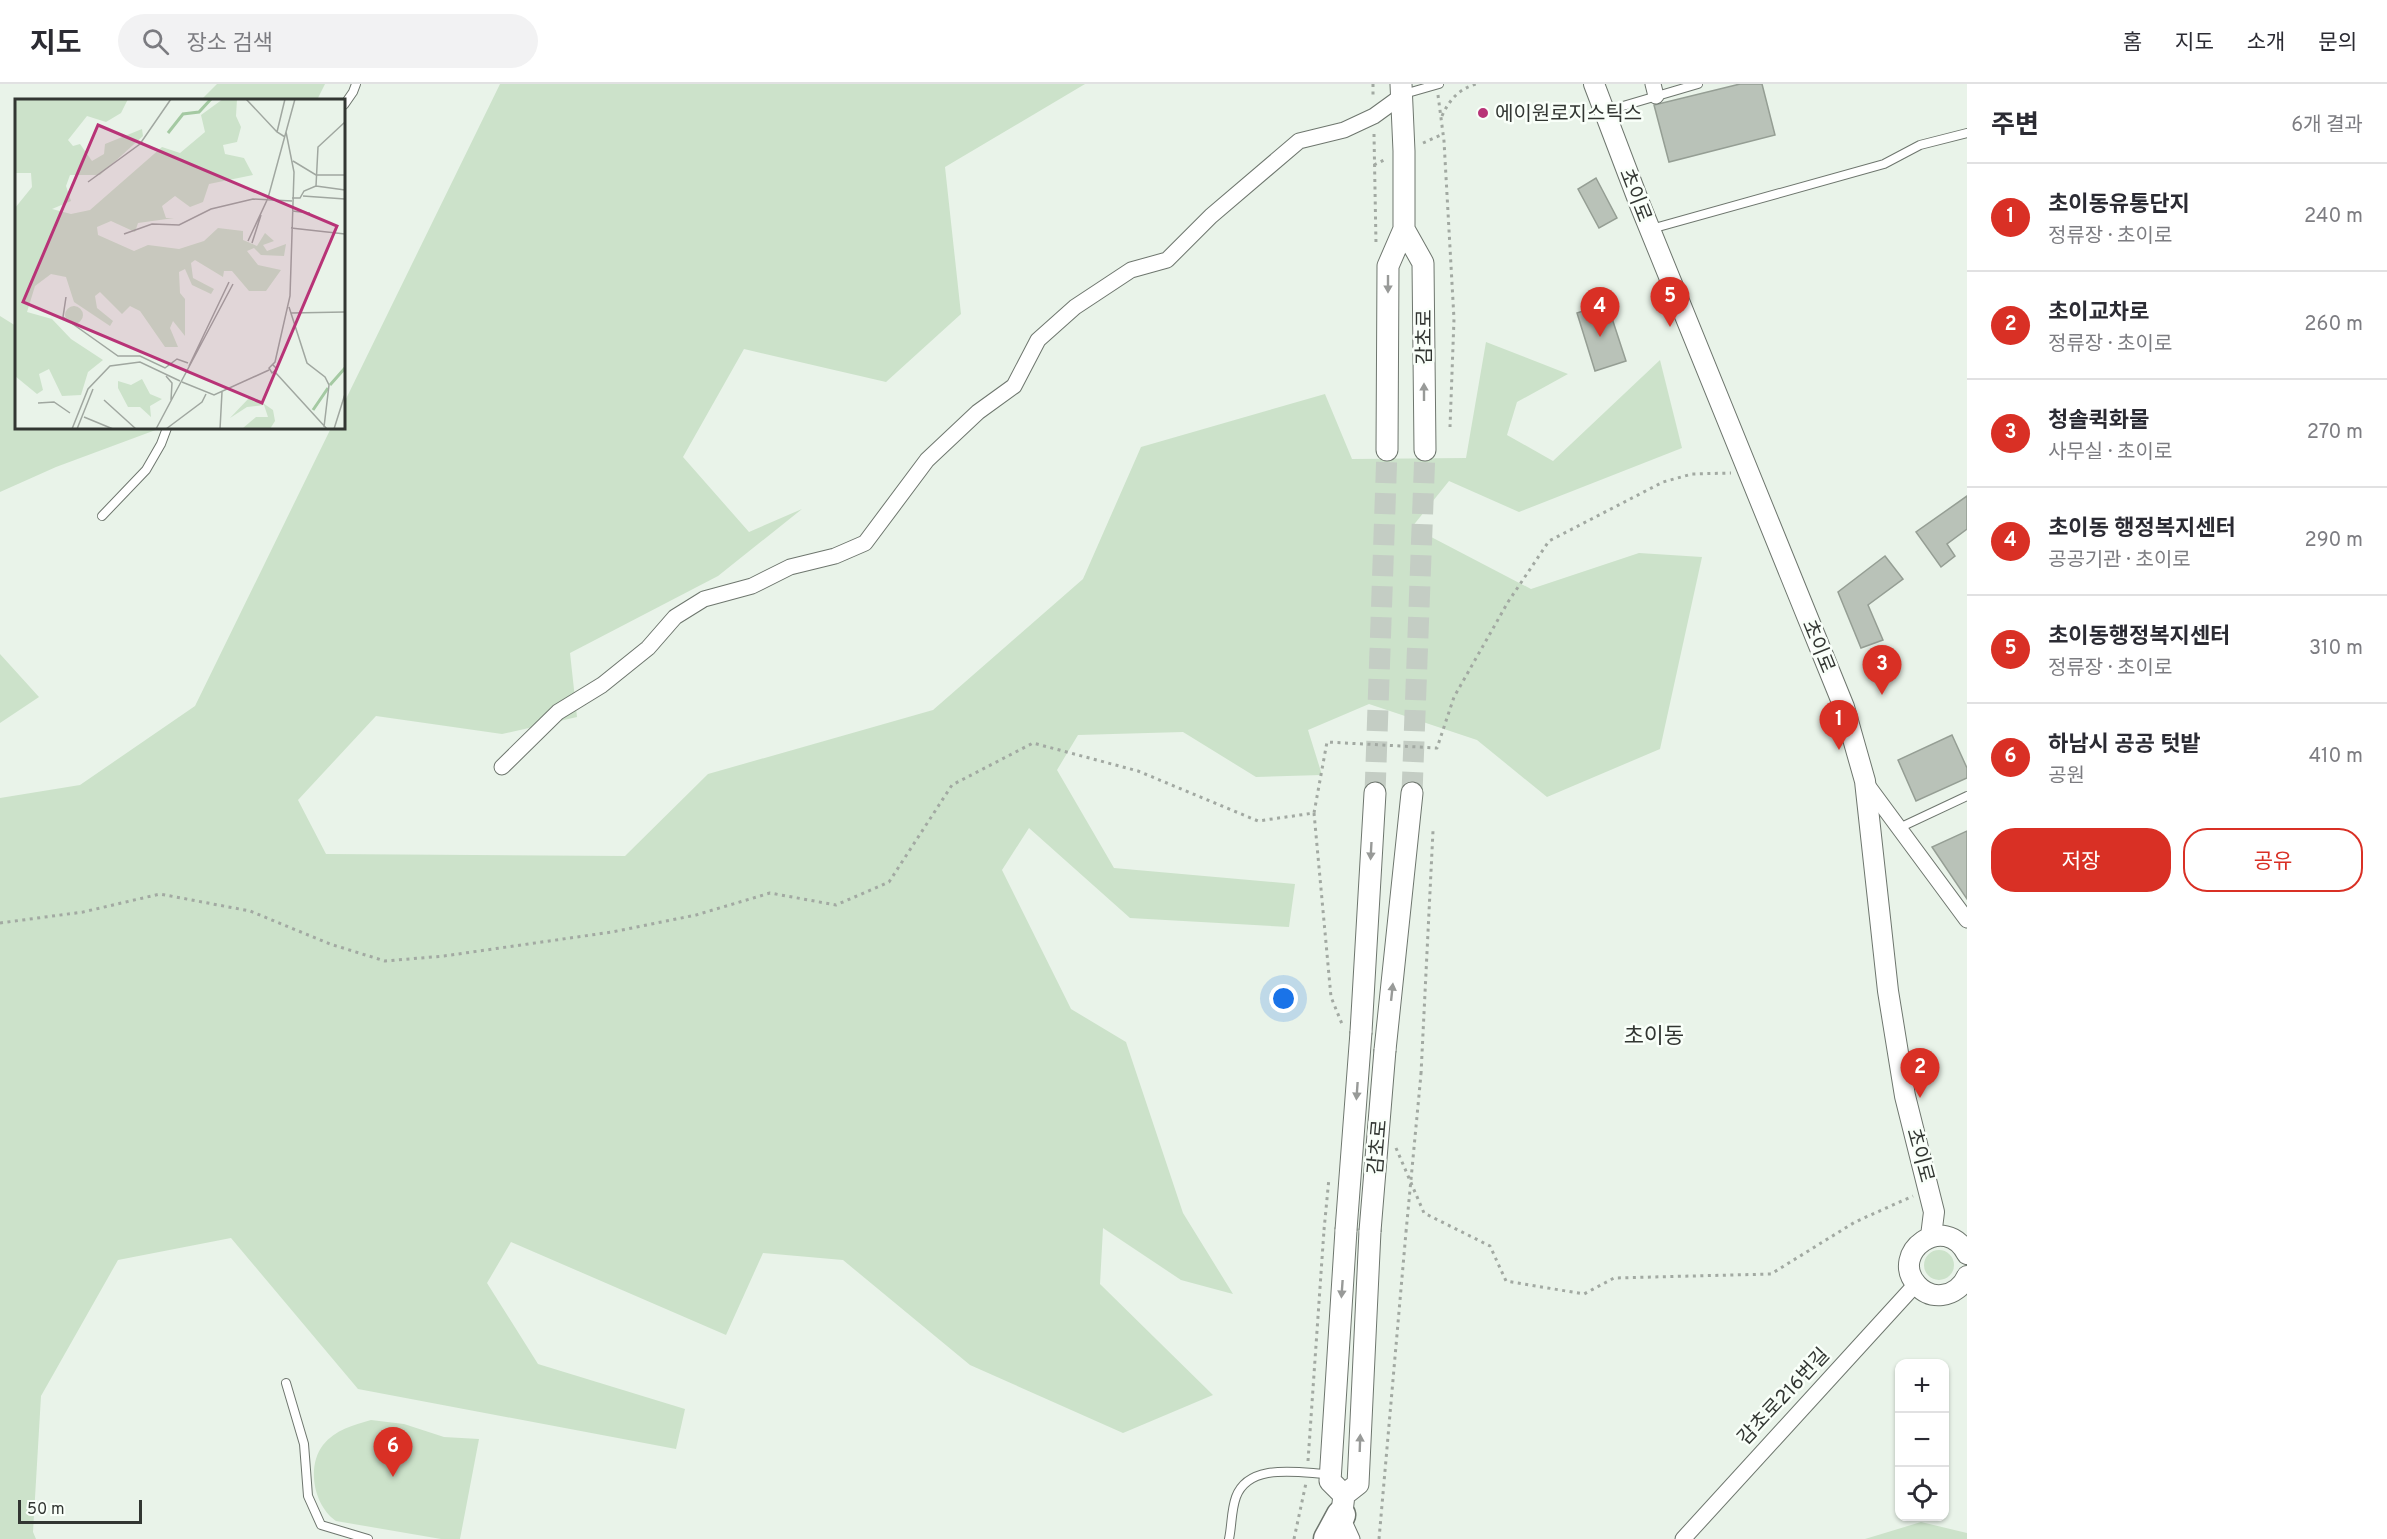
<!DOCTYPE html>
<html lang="ko">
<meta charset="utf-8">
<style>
body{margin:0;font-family:Overpass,"Noto Sans KR",sans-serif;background:#f2f2f3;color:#2b2b33}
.controls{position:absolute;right:18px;bottom:18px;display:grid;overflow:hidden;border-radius:12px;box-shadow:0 2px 4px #0004}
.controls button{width:54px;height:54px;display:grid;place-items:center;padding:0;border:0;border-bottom:2px solid #e1e1e2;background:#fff;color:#2b2b33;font:30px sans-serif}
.scale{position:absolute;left:18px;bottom:15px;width:124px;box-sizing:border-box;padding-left:6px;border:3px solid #323632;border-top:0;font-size:16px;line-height:21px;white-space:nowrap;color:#323632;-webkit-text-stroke:4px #f9fff9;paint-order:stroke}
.you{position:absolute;left:1284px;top:915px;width:21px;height:21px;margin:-15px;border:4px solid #fff;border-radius:50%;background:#1a73e8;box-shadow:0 0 0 9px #1a73e833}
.badge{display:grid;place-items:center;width:39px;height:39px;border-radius:50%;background:#d93025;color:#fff;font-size:20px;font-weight:700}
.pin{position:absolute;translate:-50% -50px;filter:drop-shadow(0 2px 3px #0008)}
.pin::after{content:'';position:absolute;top:32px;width:21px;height:18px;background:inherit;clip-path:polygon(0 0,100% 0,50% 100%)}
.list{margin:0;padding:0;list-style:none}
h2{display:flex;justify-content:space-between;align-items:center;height:78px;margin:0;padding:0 24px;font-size:26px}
h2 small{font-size:20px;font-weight:400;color:#7c7c81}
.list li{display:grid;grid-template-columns:39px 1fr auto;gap:18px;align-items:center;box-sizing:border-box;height:108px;padding:0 24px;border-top:2px solid #e1e1e2}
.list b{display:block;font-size:22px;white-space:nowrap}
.list p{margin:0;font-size:20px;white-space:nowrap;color:#7c7c81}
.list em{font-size:20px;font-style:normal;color:#7c7c81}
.actions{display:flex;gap:12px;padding:18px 24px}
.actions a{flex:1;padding:14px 0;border:2px solid #d93025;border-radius:24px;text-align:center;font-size:21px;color:#d93025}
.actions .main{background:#d93025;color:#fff}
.icon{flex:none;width:33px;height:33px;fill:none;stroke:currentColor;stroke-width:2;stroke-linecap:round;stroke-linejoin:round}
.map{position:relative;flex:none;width:1967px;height:1455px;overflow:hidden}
header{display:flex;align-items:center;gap:36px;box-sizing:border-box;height:84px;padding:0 30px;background:#fff;border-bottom:2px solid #e1e1e2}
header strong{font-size:28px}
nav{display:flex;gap:33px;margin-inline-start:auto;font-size:21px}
.search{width:420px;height:54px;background:#f2f2f3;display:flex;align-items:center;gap:15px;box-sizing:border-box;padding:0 21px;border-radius:33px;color:#7c7c81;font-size:22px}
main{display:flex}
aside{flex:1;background:#fff}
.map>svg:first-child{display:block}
</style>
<header>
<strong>지도</strong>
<div class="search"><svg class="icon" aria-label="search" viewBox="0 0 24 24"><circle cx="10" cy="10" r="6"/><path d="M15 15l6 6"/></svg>장소 검색</div>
<nav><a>홈</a><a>지도</a><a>소개</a><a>문의</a></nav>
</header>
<main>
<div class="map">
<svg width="1967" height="1455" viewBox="0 0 1967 1455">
<rect width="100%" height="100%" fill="#e9f3e9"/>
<path fill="#cce2ca" d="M 217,0 L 325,0 L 317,16 L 201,16 Z
M 500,0 L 1085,0 L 945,83 L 961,230 L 886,298 L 744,265 L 683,373 L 749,448 L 802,425 L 718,492 L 570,569 L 577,633 L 502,650 L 376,632 L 298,716 L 326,770 L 625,772 L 708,690 L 933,626 L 1083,495 L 1141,363 L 1325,310 L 1352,375 L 1466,374 L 1486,258 L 1568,290 L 1517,318 L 1507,351 L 1553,377 L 1660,276 L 1682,364 L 1519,428 L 1449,397 L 1412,443 L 1531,505 L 1639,469 L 1702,473 L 1660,665 L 1547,713 L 1477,656 L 1369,620 L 1308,646 L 1322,691 L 1256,693 L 1183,648 L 1078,651 L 1057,686 L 1114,784 L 1295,800 L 1289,843 L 1130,834 L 1029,744 L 1002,786 L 1071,925 L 1126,958 L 1183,1129 L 1233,1210 L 1181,1196 L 1103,1144 L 1100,1200 L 1213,1311 L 1123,1349 L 970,1281 L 843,1176 L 763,1169 L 726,1251 L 511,1158 L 487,1199 L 538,1280 L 685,1325 L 676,1365 L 358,1305 L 231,1154 L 118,1176 L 41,1312 L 33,1448 L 36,1455 L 0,1455 L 0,714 L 80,701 L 195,622 L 331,344 L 344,344 L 344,319 Z
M 0,232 L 16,242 L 16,344 L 161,344 L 56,383 L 0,408 Z
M 0,570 L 39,613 L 0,639 Z
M1924 1181a15 15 0 1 1 30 0a15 15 0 1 1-30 0Z
M 371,1336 L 404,1340 L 444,1353 L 479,1355 L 460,1455 L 441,1455 L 336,1437 C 314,1422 306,1383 323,1361 C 335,1346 353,1341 371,1336 Z
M 1921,1438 L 1967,1449 L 1967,1455 L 1865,1455 Z"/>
<path fill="#b9c2b8" stroke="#959e94" stroke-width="1.5" d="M 1740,0 L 1762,0 L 1775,51 L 1669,78 L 1654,21 Z
M 1596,94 L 1617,134 L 1599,144 L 1578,105 Z
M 1607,219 L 1626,277 L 1595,287 L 1577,229 Z
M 1967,412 L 1967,445 L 1947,460 L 1955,472 L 1941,483 L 1916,448 Z
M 1885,472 L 1903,495 L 1868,521 L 1883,556 L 1861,564 L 1838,508 Z
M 1952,651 L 1967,684 L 1967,694 L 1916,717 L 1898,676 Z
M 1967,747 L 1967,815 L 1932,763 Z"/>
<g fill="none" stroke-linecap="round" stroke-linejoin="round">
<path stroke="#c4cdc4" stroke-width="21" stroke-dasharray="21 10" stroke-linecap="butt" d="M 1375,709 L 1387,366
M 1412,709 L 1425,366"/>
<defs>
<path id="service" d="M 1404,10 L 1439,0
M 344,21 L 353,8 L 356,0
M 1606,27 L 1698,0
M 1651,145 L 1884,80 L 1920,61 L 1967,49
M 102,432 L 146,386 L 161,360 L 167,344
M 1899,744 L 1967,712
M 286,1299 L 304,1360 L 308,1412 L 321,1441 L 368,1455
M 1229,1455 C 1232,1441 1231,1427 1236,1413 C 1249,1378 1299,1389 1329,1390"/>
<path id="minor" d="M 1653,0 L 1656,12
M 502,683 L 558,628 L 602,601 L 648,564 L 675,533 L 704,515 L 752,502 L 790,483 L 835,472 L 865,459 L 927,376 L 978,328 L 1014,302 L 1038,256 L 1075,223 L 1131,186 L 1167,176 L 1211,132 L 1299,57 L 1344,46 L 1374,32 L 1403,11
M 1865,698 L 1967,836
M 1341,1431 L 1352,1455
M 1683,1455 L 1916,1200"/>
<path id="tertiary" d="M 1594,0 L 1640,121 L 1844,623 L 1865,697 L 1888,907 L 1905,1012 L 1934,1128 L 1931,1152
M 1967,1170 C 1945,1127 1888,1169 1917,1201 C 1924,1209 1933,1212 1942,1211 C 1953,1210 1963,1202 1967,1192"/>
<path id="secondary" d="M 1404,145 L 1423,179 L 1425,366
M 1387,366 L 1388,182 L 1404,145 L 1404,67 L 1401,0
M 1361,948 L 1375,709
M 1385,966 L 1412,709
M 1344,1411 L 1330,1397 L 1346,1146
M 1340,1445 L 1344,1411 L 1358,1400 L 1370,1147"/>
<path id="motorway" d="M 1328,1455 L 1341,1431"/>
</defs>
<use href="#service" stroke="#6e766e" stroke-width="10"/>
<use href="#minor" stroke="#6e766e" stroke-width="17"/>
<use href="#tertiary" stroke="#6e766e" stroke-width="22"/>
<use href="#secondary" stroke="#6e766e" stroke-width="23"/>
<use href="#motorway" stroke="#6e766e" stroke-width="31"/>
<path stroke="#a2a9a2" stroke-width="3" stroke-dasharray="3 4.5" stroke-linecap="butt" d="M 1373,0 L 1373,13
M 1438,11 L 1444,57 L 1454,235 L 1450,343
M 1442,32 C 1449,16 1459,5 1476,0
M 1374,50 L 1376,160
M 1423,59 L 1443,50
M 1374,81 L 1386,75
M 1314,729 L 1331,913 L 1342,940
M 0,839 L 83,828 L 160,810 L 250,827 L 330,860 L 385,877 L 444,872 L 612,848 L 696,831 L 770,809 L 836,821 L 889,798 L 952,701 L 1033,659 L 1138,687 L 1258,737 L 1314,729 L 1327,658 L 1437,664 L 1454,613 L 1508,518 L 1549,457 L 1663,398 L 1692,390 L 1731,389
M 1421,990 L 1433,747
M 1396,1064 L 1424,1129 L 1490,1162 L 1506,1197 L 1584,1210 L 1614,1194 L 1771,1190 L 1855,1138 L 1913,1112
M 1308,1377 L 1324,1146
M 1294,1455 L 1306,1399
M 1379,1455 L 1406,1148"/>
<use href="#service" stroke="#fff" stroke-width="8"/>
<use href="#minor" stroke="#fff" stroke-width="15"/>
<use href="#tertiary" stroke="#fff" stroke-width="20"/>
<use href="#secondary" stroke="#fff" stroke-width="21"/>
<use href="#motorway" stroke="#fff" stroke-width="28"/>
<defs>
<path id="secondary-bridge" d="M 1346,1146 L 1361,948
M 1370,1147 L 1385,966"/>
</defs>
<use href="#secondary-bridge" stroke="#6e766e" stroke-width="23" stroke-linecap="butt"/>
<path stroke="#a2a9a2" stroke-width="3" stroke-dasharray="3 4.5" stroke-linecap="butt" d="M 1324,1146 L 1329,1094
M 1406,1148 L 1421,990"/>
<use href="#secondary-bridge" stroke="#fff" stroke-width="21"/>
</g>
<defs><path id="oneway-solid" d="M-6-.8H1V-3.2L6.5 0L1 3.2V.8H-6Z" transform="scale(1.5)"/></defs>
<g fill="#989a98">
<use href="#oneway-solid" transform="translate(1388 200) rotate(90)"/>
<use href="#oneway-solid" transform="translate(1424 308) rotate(-90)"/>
<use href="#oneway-solid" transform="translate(1371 767) rotate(93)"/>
<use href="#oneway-solid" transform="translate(1392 908) rotate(-84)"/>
<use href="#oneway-solid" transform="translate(1357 1007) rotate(94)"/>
<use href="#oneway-solid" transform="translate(1342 1205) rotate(94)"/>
<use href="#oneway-solid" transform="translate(1360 1359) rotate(-88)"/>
</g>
<circle fill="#b83377" stroke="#f9fff9" stroke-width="2" cx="1483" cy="29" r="6"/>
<g text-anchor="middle" stroke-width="5" stroke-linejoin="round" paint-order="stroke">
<g font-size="20" fill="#323632" stroke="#f9fff9" text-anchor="start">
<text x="1495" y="36">에이원로지스틱스</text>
</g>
<g font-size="20" fill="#323632" stroke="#f9fff9">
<text transform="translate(1636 111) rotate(69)" y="7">초이로</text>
<text transform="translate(1424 253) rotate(-90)" y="7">감초로</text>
<text transform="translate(1819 562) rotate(68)" y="7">초이로</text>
<text transform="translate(1377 1063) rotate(-85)" y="7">감초로</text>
<text transform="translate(1921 1071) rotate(75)" y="7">초이로</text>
<text transform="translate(1783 1312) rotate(-47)" y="7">감초로216번길</text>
</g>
<g font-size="22" fill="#323632" stroke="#f9fff9">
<text x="1654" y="959">초이동</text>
</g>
</g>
<g transform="translate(15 15)">
<rect width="330" height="330" fill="#e9f3e9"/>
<path d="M 4,0 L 113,0 L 106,14 L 91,23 L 72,17 L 53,41 L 58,47 L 65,45 L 77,62 L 89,55 L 90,45 L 127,30 L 128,37 L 85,76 L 55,76 L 51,87 L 56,102 L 37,110 L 56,115 L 75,111 L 147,48 L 165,54 L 190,33 L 186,16 L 208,0 L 222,0 L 221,17 L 226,28 L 222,43 L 208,46 L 210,55 L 229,59 L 238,76 L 194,85 L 188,103 L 175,108 L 160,97 L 147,107 L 151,119 L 159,119 L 123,124 L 120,133 L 96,122 L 82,128 L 83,136 L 119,152 L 133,146 L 164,150 L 189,142 L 203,129 L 228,132 L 228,141 L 242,147 L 250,134 L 259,142 L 248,146 L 252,152 L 271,145 L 269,157 L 246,156 L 239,149 L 232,152 L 243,166 L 266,171 L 251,192 L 234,192 L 217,172 L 209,172 L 208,178 L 180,161 L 176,164 L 178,179 L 199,190 L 196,195 L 177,186 L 170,170 L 164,173 L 165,194 L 170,200 L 170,237 L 158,222 L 155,229 L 163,248 L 150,248 L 125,212 L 115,207 L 107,215 L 85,193 L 80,197 L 82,209 L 98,222 L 95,227 L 59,203 L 51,178 L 36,175 L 20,187 L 12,213 L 37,220 L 56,240 L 88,261 L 73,273 L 66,296 L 47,297 L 34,270 L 24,275 L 28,291 L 22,295 L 0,277 L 0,109 L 17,88 L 16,74 L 0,74 L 0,3 ZM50 216a9 9 0 1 1 18 0a9 9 0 1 1-18 0ZM 127,280 L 135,295 L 147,300 L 135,307 L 136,318 L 125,308 L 113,308 L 103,289 L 103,282 L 116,286 ZM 234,299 L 242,300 L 258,311 L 260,322 L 255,330 L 228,329 L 241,318 L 253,318 L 249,306 L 232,308 L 215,319 Z" fill="#cce2ca"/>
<path fill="none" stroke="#a4c9a2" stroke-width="3" d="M 153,34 L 168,15 L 184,13 L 196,0M 315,286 L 330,269M 298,311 L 313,289"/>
<path fill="none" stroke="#a0a7a0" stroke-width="1.5" d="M 231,0 L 262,33M 270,0 L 262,33 L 270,38M 278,62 L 301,76 L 330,76M 73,83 L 125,45 L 156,0M 301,87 L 330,91M 288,97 L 330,100M 277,99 L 285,99 L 289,92 L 301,87 L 303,48 L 330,23M 277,112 L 295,114M 276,129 L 330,135M 109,135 L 137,125 L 164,126 L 196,110 L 238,100 L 277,102M 233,142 L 253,99 L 280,0M 237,144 L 246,116M 51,198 L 48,218 L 103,257 L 125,257 L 150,269 L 162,260 L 173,264M 274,208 L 292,264 L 310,278 L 314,286 L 309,328M 276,214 L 330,213M 258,266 L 262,270 L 257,274 L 254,269 L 260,263 L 275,197 L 279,73 L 271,33M 174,267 L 214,183M 260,273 L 312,330M 151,277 L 157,284 L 156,301M 167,283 L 199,296 L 254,271M 89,301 L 121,330M 23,304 L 39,303 L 55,314M 69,318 L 98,330M 57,330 L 73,290 L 95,267 L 125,263 L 165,282M 62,330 L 78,290M 141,330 L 218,185M 151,330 L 187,303 L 191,295M 205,330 L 207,293M 319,330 L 330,295"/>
<path fill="#b83377" fill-opacity="0.15" stroke="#b83377" stroke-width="3" d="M 83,26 L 322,127 L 247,304 L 8,203 Z"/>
<rect width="330" height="330" fill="none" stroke="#323632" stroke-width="3"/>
</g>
</svg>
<div class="controls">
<button>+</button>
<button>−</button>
<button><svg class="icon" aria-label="locate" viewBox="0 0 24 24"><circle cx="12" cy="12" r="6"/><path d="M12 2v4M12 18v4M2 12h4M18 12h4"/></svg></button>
</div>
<div class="scale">50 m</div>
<div class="you"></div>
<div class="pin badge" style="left:1839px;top:666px">1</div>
<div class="pin badge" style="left:1920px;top:1014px">2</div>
<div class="pin badge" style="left:1882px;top:611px">3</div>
<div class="pin badge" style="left:1600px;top:253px">4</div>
<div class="pin badge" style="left:1670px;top:243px">5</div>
<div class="pin badge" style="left:393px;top:1393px">6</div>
</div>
<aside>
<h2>주변<small>6개 결과</small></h2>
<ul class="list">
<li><span class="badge">1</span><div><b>초이동유통단지</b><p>정류장 · 초이로</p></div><em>240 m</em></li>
<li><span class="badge">2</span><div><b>초이교차로</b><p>정류장 · 초이로</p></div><em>260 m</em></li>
<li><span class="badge">3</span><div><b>청솔퀵화물</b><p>사무실 · 초이로</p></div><em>270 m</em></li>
<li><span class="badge">4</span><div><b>초이동 행정복지센터</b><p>공공기관 · 초이로</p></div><em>290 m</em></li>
<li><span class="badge">5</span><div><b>초이동행정복지센터</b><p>정류장 · 초이로</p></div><em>310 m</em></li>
<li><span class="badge">6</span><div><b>하남시 공공 텃밭</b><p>공원</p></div><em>410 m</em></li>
</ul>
<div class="actions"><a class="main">저장</a><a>공유</a></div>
</aside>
</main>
